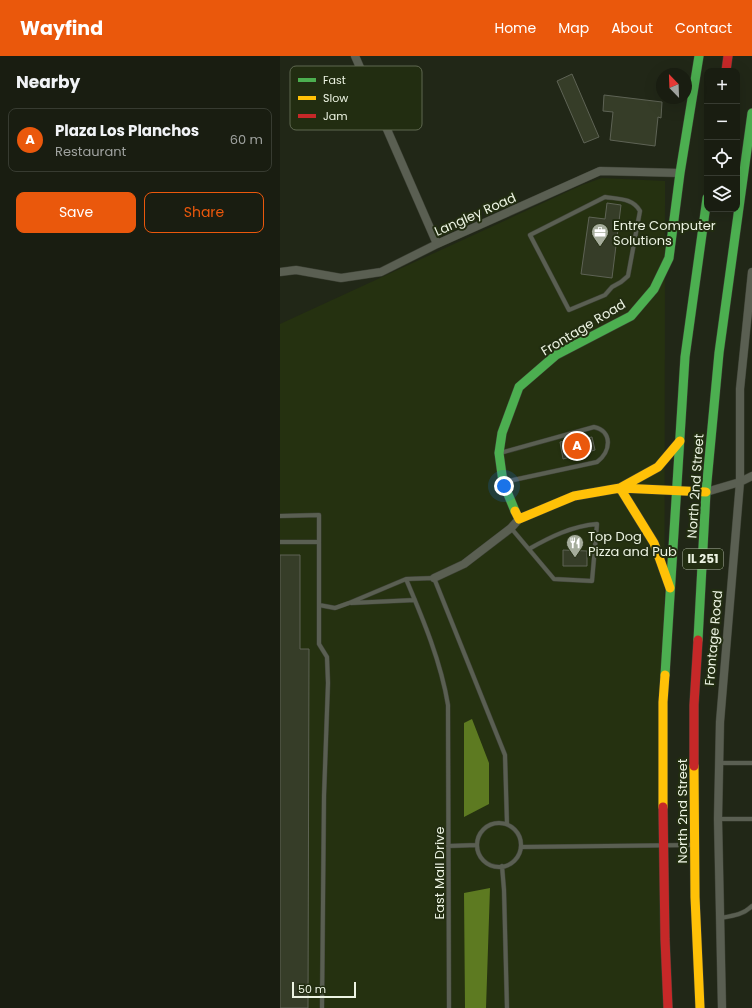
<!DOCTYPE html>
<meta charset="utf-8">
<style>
body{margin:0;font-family:Poppins,sans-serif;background:#22261a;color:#f1f3f6}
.controls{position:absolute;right:12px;top:12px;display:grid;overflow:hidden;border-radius:8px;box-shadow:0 4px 16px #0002}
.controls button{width:36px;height:36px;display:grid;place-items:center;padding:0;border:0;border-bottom:1px solid #373b31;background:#191d11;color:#f1f3f6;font:20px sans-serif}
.compass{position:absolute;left:376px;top:12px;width:36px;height:36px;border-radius:50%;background:#191d11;box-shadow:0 4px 16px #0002;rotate:337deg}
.scale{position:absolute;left:12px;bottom:10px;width:64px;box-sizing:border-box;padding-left:4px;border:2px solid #ecf3e2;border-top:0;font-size:11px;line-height:14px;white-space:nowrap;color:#ecf3e2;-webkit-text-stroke:3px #222d11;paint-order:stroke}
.you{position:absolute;left:224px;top:430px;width:14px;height:14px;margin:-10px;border:3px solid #fff;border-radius:50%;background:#1a73e8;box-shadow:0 0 0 6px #1a73e833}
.badge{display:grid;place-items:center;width:26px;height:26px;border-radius:50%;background:#ea580c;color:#fff;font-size:13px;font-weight:700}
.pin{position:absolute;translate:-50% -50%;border:2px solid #fff;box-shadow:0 1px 4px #0006}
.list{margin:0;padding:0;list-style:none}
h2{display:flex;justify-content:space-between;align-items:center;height:52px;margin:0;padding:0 16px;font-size:17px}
h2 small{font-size:13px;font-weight:400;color:#9fa29f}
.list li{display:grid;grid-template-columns:26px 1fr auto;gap:12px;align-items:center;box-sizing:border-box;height:64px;margin:0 8px 8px;padding:0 8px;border:1px solid #373b31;border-radius:8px}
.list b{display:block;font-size:15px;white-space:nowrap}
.list p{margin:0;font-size:13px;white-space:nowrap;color:#9fa29f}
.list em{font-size:13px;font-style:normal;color:#9fa29f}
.actions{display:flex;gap:8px;padding:12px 16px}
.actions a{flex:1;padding:9px 0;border:1px solid #ea580c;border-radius:8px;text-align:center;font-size:14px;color:#ea580c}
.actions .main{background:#ea580c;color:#fff}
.icon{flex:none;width:22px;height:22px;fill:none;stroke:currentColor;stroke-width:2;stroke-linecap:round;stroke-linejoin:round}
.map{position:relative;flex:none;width:472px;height:952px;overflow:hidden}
header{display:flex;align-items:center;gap:24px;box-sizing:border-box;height:56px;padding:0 20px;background:#ea580c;color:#fff}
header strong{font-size:19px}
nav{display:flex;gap:22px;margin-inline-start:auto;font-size:14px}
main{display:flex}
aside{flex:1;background:#191d11}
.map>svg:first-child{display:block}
</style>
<header>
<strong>Wayfind</strong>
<nav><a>Home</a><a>Map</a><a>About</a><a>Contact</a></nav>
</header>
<main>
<aside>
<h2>Nearby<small></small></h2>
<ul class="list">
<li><span class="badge">A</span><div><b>Plaza Los Planchos</b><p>Restaurant</p></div><em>60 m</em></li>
</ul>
<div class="actions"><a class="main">Save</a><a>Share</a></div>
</aside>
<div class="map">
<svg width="472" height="952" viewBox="0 0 472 952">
<rect width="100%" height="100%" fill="#212717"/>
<path fill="#253110" d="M 322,122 L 385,125 L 384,952 L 0,952 L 0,268 L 302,129 Z"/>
<path fill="#5d7a21" d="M 192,663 L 209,707 L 209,748 L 184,761 L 184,667 Z
M 210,832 L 206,952 L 185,952 L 184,837 Z"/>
<path fill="#363d28" stroke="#5e6355" d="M 292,18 L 319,81 L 304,87 L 277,25 Z
M 324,39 L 382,46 L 381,62 L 378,61 L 375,90 L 330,84 L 333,56 L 323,55 Z
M 327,147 L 341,149 L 332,222 L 301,218 L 309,161 L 325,163 Z
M 312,381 L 315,394 L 283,403 L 280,386 L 300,382 L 301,383 Z
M 283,494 L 307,495 L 307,510 L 283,510 Z
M 0,499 L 20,499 L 20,593 L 29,593 L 28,952 L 0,952 Z"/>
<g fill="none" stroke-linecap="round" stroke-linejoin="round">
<defs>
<path id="lane" d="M 325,141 C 338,143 353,142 360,155 L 348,220 L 341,226 L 332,231 L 325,239 L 289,254 L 250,179 Z
M 220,397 L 314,371 C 333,375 331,396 317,406 L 224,426
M 0,460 L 39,459 L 39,588 L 47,601 L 48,627 L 44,740 L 42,952
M 231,472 L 274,523 L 312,525 L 317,468 C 292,470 270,481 249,493
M 0,486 L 39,486
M 126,523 C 143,563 161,606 168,649 L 169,952
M 71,547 L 135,544
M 39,549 L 55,552 L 69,547 L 126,523 L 154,522 L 225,699 L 227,768
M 439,707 L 472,707
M 438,763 L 472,763
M197 789a22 22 0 1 1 44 0a22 22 0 1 1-44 0Z
M 168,790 L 197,789
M 241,791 L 412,789
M 222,810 L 224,834 L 227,952
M 440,862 C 452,860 463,859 472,850"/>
<path id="street" d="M 75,0 L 157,188
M 0,216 L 16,214 L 61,222 L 101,216 L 157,188 L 320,115 L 400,117
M 426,436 L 460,426 L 472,420
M 154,522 L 184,508 L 231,472 L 239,463
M 442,952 L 438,763 L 440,666 L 460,426 L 460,333 L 472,216"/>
<path id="fast" d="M 235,455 L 223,426 L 219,397 L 222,377 L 239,331 L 276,299 L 351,260 L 374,233 L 389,202 L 400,117 L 419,0
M 418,584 L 426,436 L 439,297 L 472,57
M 385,619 L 405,301 L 427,142"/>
<path id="slow" d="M 235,455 L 239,463 L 294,440 L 340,432 L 426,436
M 390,532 L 374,487 L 340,432 L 378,411 L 400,385
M 414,710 L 415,841 L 420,952
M 383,751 L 383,646 L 385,619"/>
<path id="jam" d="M 446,15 L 448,0
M 414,710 L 414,649 L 418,584
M 383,751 L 385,883 L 388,952"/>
</defs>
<use href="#lane" stroke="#3c4034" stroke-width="5"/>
<use href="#street" stroke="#3c4034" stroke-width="9"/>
<use href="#fast" stroke="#3c4034" stroke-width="10"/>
<use href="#slow" stroke="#3c4034" stroke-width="10"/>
<use href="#jam" stroke="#3c4034" stroke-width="10"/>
<use href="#lane" stroke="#5a5f52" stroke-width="4"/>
<use href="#street" stroke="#5a5f52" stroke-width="8"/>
<use href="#fast" stroke="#4caf50" stroke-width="9"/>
<use href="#slow" stroke="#ffc107" stroke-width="9"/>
<use href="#jam" stroke="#c62828" stroke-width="9"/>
</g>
<defs>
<symbol id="office-pin" viewBox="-11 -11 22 30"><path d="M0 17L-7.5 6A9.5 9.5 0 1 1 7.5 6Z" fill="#a5ac9b" stroke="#222d11"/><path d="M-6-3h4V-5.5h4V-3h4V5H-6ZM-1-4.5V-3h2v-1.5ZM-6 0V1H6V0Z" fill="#fff"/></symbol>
<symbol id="restaurant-pin" viewBox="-11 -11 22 30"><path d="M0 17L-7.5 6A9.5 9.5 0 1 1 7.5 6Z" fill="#a5ac9b" stroke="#222d11"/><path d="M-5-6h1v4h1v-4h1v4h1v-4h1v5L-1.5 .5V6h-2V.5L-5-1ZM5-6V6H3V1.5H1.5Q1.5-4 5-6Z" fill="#fff"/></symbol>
</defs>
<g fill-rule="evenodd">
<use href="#office-pin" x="310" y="166" width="20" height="27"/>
<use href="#restaurant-pin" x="285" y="477" width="20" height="27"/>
</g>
<g text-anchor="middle" stroke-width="4" stroke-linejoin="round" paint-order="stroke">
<rect fill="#222d11" stroke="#afb8a3" stroke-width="1" x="403" y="493" width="40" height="20" rx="3"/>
<g font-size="12" font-weight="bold" fill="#ecf3e2">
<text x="423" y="507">IL 251</text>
</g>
<g font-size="13" fill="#ecf3e2" stroke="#222d11">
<text transform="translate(195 158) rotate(-24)" y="5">Langley Road</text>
<text transform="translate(303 271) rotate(-31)" y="5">Frontage Road</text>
<text transform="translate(415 430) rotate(-86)" y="5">North 2nd Street</text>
<text transform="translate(433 582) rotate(-85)" y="5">Frontage Road</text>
<text transform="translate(402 755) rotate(-90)" y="5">North 2nd Street</text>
<text transform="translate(159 817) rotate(-90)" y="5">East Mall Drive</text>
</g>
<g font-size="13" fill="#ecf3e2" stroke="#222d11" text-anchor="start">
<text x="333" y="174">Entre Computer<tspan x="333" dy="15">Solutions</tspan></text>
<text x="308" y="485">Top Dog<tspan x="308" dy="15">Pizza and Pub</tspan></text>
</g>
</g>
<rect x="10" y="10" width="132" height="64" rx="6" fill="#222d11" stroke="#5f6850" stroke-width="1"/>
<rect x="18" y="22" width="18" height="4" fill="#4caf50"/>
<rect x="18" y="40" width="18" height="4" fill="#ffc107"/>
<rect x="18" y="58" width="18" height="4" fill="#c62828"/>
<g font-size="11" fill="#ecf3e2">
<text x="43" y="28">Fast</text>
<text x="43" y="46">Slow</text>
<text x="43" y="64">Jam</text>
</g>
</svg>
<div class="controls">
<button>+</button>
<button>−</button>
<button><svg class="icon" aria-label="locate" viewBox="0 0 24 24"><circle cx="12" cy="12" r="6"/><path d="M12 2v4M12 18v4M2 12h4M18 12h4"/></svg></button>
<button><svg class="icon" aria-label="layers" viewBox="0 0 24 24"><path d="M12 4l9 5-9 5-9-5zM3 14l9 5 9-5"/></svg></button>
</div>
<svg class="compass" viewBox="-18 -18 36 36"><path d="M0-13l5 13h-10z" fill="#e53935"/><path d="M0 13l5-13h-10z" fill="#9fa29f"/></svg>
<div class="scale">50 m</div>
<div class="you"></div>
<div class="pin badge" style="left:297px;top:390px">A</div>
</div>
</main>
